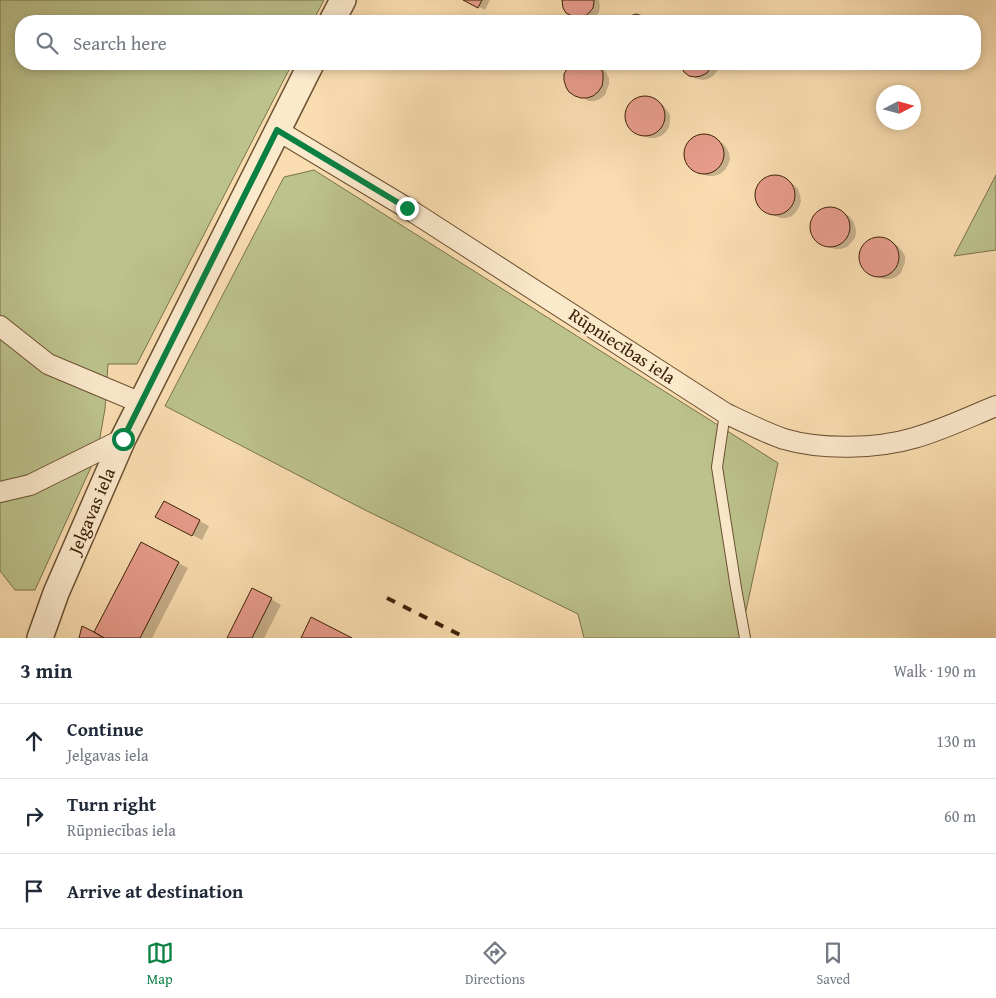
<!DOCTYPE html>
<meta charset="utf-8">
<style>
body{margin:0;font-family:"Gentium Book Plus",serif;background:#f6f6f7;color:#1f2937}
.compass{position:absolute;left:876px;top:85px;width:45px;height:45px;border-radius:50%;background:#fff;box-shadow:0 2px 8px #0003;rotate:84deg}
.stop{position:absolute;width:15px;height:15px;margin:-11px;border:4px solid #0b8043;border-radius:50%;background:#fff}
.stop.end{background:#0b8043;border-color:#fff;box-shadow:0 1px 5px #0008}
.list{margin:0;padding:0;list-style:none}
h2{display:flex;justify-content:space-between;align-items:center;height:65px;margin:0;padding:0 20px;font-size:21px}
h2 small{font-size:16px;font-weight:400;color:#747a83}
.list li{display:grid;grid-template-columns:32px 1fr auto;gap:15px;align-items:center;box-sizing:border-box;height:75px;padding:0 20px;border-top:1px solid #e0e1e3}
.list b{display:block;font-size:19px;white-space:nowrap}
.list p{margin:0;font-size:16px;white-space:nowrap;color:#747a83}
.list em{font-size:16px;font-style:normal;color:#747a83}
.icon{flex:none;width:28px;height:28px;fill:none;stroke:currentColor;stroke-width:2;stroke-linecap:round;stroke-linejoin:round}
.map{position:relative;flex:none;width:996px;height:638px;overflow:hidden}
.search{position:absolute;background:#fff;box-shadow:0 2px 8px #0003;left:15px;right:15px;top:15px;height:55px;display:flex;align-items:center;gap:12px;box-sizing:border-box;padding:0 18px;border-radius:20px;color:#747a83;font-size:19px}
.sheet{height:290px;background:#fff}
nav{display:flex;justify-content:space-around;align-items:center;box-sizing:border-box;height:70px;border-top:1px solid #e0e1e3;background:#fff;font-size:14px;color:#747a83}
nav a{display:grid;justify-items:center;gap:2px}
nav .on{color:#0b8043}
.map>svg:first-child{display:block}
</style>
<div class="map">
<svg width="996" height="638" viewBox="0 0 996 638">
<rect width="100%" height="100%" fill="#f9ddb0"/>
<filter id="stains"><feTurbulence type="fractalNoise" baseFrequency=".004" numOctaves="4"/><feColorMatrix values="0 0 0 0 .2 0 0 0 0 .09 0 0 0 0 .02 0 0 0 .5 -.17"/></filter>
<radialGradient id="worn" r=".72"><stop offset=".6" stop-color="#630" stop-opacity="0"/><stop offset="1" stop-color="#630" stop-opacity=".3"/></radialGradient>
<path fill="#bcc28c" stroke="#7c724a" d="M 0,0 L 324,0 L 313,21 L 21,21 L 21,64 L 292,64 L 137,364 L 108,364 L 105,409 L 97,454 L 35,590 L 15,590 L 0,571 Z
M 314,170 L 778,463 L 740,638 L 584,638 L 578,614 L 363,509 L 165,406 L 284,177 Z
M 996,175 L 996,250 L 954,256 Z"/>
<path fill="#0003" d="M 466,0 L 490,0 L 485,10 Z
M 563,0 L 599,0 L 600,6 L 599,12 L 596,16 L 591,20 L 585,21 L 579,20 L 567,12 Z
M 572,64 L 595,64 L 602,68 L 606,72 L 609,78 L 609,84 L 605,95 L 600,99 L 594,101 L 588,101 L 587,100 L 587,99 L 575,95 L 568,69 Z
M 681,64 L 717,64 L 718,65 L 717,71 L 713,76 L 708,79 L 703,80 L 697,79 L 690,75 L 681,66 Z
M 644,97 L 651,98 L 663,105 L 667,110 L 670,115 L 670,121 L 669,127 L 666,132 L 661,136 L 655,138 L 649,138 L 636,132 L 631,129 L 626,118 L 627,112 L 629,106 L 633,101 L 638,98 Z
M 704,135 L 710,136 L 722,143 L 726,147 L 729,153 L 730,159 L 728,165 L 725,170 L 720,174 L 714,176 L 708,176 L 702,174 L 690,166 L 687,161 L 685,155 L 686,149 L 688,144 L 692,139 L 698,136 Z
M 775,177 L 781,178 L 794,185 L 798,189 L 800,195 L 801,201 L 799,207 L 796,212 L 792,216 L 786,218 L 780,218 L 767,212 L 762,208 L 757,197 L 757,191 L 759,185 L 769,178 Z
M 830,208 L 836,209 L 849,216 L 853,221 L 855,226 L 856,232 L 855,238 L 851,243 L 847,247 L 841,249 L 835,249 L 829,247 L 817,239 L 813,235 L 812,229 L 812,222 L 815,217 L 819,212 L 824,209 Z
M 879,238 L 885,239 L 898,246 L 902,251 L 905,256 L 905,262 L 901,273 L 896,277 L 890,279 L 884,279 L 878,277 L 866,270 L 862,265 L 861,259 L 862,252 L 864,247 L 868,242 L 873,239 Z
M 200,521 L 209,526 L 202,540 L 167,522 Z
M 141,543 L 188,568 L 152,638 L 80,638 L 94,634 Z
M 271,599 L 281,605 L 264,638 L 228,638 Z"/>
<path fill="#e79c8b" stroke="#3d2108" d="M 463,0 L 482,0 L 478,8 Z
M 562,0 L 594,0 L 594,2 L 593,8 L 589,13 L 584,17 L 578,18 L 572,16 L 566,13 L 563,8 Z
M 636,14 L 643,16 L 649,21 L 623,21 L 630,16 Z
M 570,64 L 597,64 L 600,67 L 603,73 L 603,80 L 602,86 L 598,92 L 593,96 L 587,98 L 581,98 L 575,96 L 569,92 L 566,87 L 564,80 L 564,74 Z
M 680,64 L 711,64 L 711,67 L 707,73 L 701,76 L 695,77 L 689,76 L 684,72 Z
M625 116a20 20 0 1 1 40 0a20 20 0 1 1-40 0Z
M684 154a20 20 0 1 1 40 0a20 20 0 1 1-40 0Z
M755 195a20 20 0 1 1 40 0a20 20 0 1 1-40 0Z
M810 227a20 20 0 1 1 40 0a20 20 0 1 1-40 0Z
M859 257a20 20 0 1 1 40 0a20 20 0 1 1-40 0Z
M 164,501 L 200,520 L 192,536 L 155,517 Z
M 141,542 L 179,562 L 140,638 L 104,638 L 94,632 Z
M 252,588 L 272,598 L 252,638 L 227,638 Z
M 311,617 L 352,638 L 301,638 Z
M 82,626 L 94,632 L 104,638 L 79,638 Z"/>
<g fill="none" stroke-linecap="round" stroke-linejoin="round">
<defs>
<path id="service" d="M 725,413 L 717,467 L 736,588 L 745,638"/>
<path id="minor" d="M 277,130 L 407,208 L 725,413 C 744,422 764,432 784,439 C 821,450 877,449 914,438 C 942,430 969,417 996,406
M 0,326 L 48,364 L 141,403
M 0,492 L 30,485 L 123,439"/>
<path id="tertiary" d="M 332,21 L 343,0
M 40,638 L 56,593 L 123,439 L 311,64"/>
</defs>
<use href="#service" stroke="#6c5032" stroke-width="12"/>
<use href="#minor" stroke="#6c5032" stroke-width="22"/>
<use href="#tertiary" stroke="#6c5032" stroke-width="28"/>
<use href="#service" stroke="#fbe9cc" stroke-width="10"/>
<use href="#minor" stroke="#fbe9cc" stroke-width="20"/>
<use href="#tertiary" stroke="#fbe9cc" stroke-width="25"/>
<path stroke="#3d2108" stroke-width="4" stroke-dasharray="9 9" stroke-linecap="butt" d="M 387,598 L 466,638"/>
</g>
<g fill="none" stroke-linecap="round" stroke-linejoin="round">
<path stroke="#0b8043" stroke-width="6" d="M 123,439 L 277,130 L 407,208"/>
</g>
<g text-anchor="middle" stroke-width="4" stroke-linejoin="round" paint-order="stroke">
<g font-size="18" fill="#3d2108" stroke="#fbe9cc">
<text transform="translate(622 346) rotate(33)" y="6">Rūpniecības iela</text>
<text transform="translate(92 511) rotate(-67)" y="6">Jelgavas iela</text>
</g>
</g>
<rect width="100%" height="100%" filter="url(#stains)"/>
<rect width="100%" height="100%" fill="url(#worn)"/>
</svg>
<svg class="compass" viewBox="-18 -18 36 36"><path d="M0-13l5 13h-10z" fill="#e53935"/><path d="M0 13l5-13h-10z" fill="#747a83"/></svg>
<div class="stop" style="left:123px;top:439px"></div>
<div class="stop end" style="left:407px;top:208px"></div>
<div class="search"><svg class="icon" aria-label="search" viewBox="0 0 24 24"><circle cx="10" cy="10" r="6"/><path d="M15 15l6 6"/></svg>Search here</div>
</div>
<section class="sheet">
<h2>3 min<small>Walk · 190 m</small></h2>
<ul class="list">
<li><svg class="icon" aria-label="ahead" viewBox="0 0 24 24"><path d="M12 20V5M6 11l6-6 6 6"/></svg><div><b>Continue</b><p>Jelgavas iela</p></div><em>130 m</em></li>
<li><svg class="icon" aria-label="right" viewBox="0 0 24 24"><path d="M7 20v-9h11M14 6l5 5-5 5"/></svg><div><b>Turn right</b><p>Rūpniecības iela</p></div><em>60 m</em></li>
<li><svg class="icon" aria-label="arrive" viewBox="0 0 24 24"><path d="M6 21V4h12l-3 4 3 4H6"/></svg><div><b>Arrive at destination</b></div></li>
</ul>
</section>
<nav>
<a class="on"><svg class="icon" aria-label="map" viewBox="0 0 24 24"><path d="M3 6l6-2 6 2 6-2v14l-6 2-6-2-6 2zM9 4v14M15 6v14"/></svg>Map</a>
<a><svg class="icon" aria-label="directions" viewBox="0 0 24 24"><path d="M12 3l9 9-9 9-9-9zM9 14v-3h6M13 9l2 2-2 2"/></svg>Directions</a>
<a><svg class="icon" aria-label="saved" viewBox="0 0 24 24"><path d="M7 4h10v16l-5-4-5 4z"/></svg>Saved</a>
</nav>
